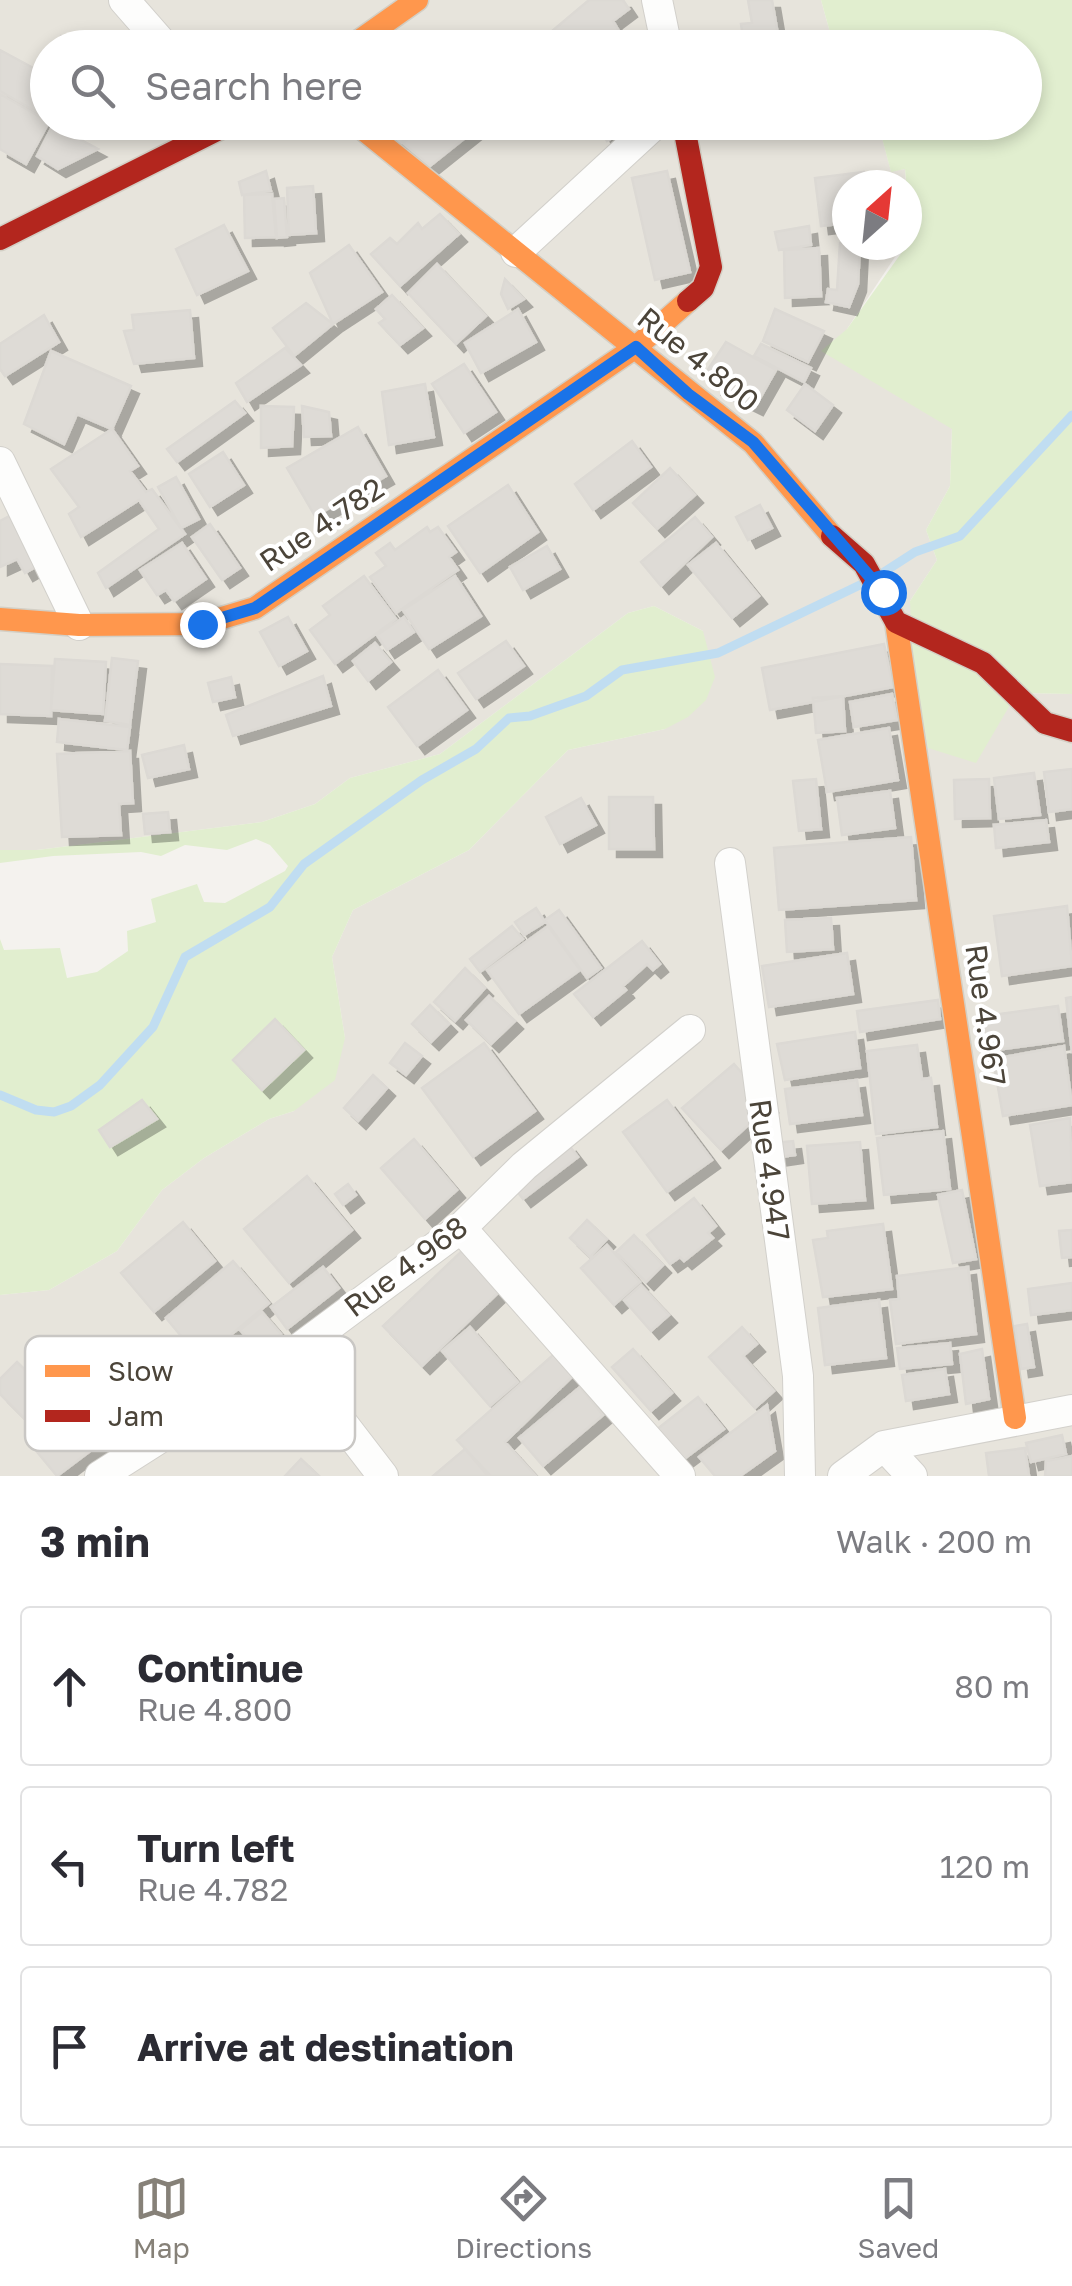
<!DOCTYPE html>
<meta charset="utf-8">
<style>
body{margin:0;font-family:"Golos Text",sans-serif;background:#f2f2f3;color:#2b2b33}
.compass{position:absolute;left:832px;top:170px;width:90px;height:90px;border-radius:50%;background:#fff;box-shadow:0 5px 15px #0003;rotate:27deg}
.stop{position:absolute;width:30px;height:30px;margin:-22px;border:8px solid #1a73e8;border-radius:50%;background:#fff}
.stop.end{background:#1a73e8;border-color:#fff;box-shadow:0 2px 10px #0008}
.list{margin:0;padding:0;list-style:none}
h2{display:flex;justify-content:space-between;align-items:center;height:130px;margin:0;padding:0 40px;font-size:42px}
h2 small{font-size:32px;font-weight:400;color:#7c7c81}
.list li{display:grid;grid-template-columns:65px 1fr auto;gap:30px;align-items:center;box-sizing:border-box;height:160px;margin:0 20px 20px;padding:0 20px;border:2px solid #e1e1e2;border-radius:10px}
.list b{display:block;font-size:38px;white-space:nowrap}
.list p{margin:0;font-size:32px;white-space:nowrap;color:#7c7c81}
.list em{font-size:32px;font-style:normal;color:#7c7c81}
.icon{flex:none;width:55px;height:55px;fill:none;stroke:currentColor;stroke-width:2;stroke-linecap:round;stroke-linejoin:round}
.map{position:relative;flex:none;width:1072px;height:1476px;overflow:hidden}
.search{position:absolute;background:#fff;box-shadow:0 5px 15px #0003;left:30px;right:30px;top:30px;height:110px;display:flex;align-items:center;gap:25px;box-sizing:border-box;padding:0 35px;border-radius:55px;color:#7c7c81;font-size:38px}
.sheet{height:670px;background:#fff}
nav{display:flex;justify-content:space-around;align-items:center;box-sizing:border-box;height:140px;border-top:2px solid #e1e1e2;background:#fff;font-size:28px;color:#7c7c81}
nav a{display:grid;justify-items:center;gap:5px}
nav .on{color:#868178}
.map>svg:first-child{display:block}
</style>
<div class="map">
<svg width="1072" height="1476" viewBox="0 0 1072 1476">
<defs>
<filter id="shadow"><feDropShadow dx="8" dy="8" stdDeviation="0" flood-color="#0004"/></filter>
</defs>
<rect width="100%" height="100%" fill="#f4f2ee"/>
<path fill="#e7e4dc" d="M 0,0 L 821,0 L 834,47 L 48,48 L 48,122 L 878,123 L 891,171 L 905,169 L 906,185 L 847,185 L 847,245 L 903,245 L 847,329 L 952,428 L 950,486 L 926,530 L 937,560 L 910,601 L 1017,693 L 1072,694 L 1072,1476 L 0,1476 L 0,1295 L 49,1290 L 117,1251 L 162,1190 L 204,1158 L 269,1119 L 294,1111 L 345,1038 L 332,957 L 353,910 L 469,850 L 568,750 L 665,729 L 703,631 L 654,606 L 628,613 L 440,754 L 350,778 L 315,804 L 262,822 L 37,850 L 0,850 Z"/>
<path fill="#e1eecf" d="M 821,0 L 1072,0 L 1072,694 L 1017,693 L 976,763 L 928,748 L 913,665 L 910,601 L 937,560 L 926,530 L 950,486 L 952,429 L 821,351 L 847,329 L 907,245 L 911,234 L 905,169 L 891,172 L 878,123 L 1024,122 L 1024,48 L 834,47 Z
M 654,606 L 703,631 L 715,677 L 706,700 L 688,717 L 665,729 L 568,750 L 469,850 L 353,910 L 332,957 L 345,1038 L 335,1080 L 294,1111 L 269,1119 L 204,1158 L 162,1190 L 117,1251 L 49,1290 L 0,1295 L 0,939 L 4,950 L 60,948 L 67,978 L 97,972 L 128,951 L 127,931 L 156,922 L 151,899 L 197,884 L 204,902 L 225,903 L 285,871 L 288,866 L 270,845 L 256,839 L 227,850 L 185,845 L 161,856 L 141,852 L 53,856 L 0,863 L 0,850 L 37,850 L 262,822 L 315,804 L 350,778 L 440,754 L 628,613 Z"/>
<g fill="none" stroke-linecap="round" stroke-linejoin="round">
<path stroke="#c0ddf1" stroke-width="9" d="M 884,572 L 915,552 L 960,536 L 1072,415
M 0,1095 L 36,1110 L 54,1112 L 71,1106 L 100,1085 L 153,1027 L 185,957 L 270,907 L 304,864 L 422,780 L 476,749 L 509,718 L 530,716 L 586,696 L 622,670 L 718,653 L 862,584"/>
</g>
<path fill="#dedbd6" stroke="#dcd9d4" stroke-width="2.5" filter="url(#shadow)" d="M 589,0 L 623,0 L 629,9 L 613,21 L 629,48 L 543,48 L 539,42 Z
M 748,0 L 772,0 L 778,35 L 784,34 L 787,48 L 762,48 L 760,39 L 743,39 L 741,24 L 752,23 Z
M 61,36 L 76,44 L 74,48 L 55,48 Z
M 0,50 L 48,76 L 48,106 L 42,115 L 0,91 Z
M 0,94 L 49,122 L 26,164 L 0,149 Z
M 379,122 L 401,122 L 412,131 L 401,143 Z
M 421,122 L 485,122 L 430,166 L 403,143 L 424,126 Z
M 605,122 L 615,122 L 622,132 L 607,141 L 600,129 Z
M 53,125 L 98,149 L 58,169 L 37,156 Z
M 266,171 L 271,191 L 242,195 L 239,182 Z
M 667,171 L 690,272 L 655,280 L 632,178 Z
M 864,172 L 866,185 L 847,185 L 847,223 L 821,226 L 815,178 Z
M 313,186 L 316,233 L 289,235 L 287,188 Z
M 272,194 L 276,237 L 245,238 L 244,195 Z
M 284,198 L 287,237 L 277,238 L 274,199 Z
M 440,214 L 459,234 L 400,286 L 371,254 L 390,238 L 397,244 L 418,223 L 422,229 Z
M 224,225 L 248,271 L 197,295 L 176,249 Z
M 809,226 L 811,245 L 779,250 L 775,232 Z
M 840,243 L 860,245 L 858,284 L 849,307 L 826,302 L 828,289 L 837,290 Z
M 349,245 L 382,292 L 333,324 L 310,273 Z
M 819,248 L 821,296 L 785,298 L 784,250 Z
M 437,264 L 486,316 L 456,344 L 408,293 Z
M 505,279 L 524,299 L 508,309 L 501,294 Z
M 392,295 L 423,328 L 400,345 L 379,323 L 385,319 L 376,309 Z
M 306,303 L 333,324 L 294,356 L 273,328 Z
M 518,309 L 536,342 L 481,373 L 465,343 Z
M 775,309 L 824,331 L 808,362 L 763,341 Z
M 190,310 L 194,358 L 134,364 L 124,331 L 134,330 L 132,315 Z
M 44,315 L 59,342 L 5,376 L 0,369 L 0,344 Z
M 726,342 L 776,370 L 755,407 L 714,387 L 718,381 L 705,374 Z
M 761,344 L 811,368 L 804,382 L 754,356 Z
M 285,348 L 301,365 L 247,402 L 236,383 Z
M 51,351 L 131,386 L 112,429 L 138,466 L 130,471 L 146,492 L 152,489 L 185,534 L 106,588 L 98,573 L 159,529 L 139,500 L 81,537 L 69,514 L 79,507 L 51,469 L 112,429 L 77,414 L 64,444 L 24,424 Z
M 464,364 L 496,412 L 464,433 L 432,384 Z
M 425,384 L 434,437 L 389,445 L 382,392 Z
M 805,384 L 833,405 L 815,431 L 787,410 Z
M 235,401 L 245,413 L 177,462 L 167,449 Z
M 261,406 L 294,407 L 292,446 L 261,448 Z
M 302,406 L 329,412 L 331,436 L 304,437 Z
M 358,427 L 386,476 L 315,516 L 287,468 Z
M 632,441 L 651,467 L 593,510 L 575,484 Z
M 223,452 L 244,485 L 210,507 L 189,474 Z
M 670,468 L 695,495 L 657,529 L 633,503 Z
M 176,477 L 199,519 L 181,528 L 158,487 Z
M 508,485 L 538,532 L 480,573 L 448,526 Z
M 760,505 L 772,528 L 748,540 L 736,517 Z
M 23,509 L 49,559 L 25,573 L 17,559 L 0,567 L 0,521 Z
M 695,517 L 712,537 L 661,586 L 641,562 Z
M 210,524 L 240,568 L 222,580 L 192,537 Z
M 427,527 L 430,532 L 438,527 L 456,552 L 449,557 L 458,570 L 396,613 L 370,577 L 386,566 L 376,553 L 390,543 L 395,550 Z
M 182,543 L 206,579 L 174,601 L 166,590 L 157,595 L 140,570 Z
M 716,543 L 759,596 L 732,618 L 688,565 Z
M 547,546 L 560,569 L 523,590 L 510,567 Z
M 364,576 L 396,619 L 335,664 L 310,630 L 330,615 L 323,606 Z
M 455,576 L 481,616 L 429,649 L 403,610 Z
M 288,617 L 307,651 L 279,666 L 260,632 Z
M 404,617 L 414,632 L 387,650 L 377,635 Z
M 506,641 L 524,666 L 476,699 L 458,673 Z
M 375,643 L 391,662 L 368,681 L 353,661 Z
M 884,644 L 893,687 L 770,710 L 762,668 Z
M 112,658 L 138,661 L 130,725 L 105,721 Z
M 55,659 L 106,662 L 103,714 L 51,710 Z
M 0,664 L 52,666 L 51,716 L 0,714 Z
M 438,670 L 467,710 L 417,746 L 388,707 Z
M 323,676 L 331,706 L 233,736 L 226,715 Z
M 231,677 L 235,697 L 213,702 L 208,683 Z
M 892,694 L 897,720 L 854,727 L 850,702 Z
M 843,696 L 845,731 L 816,733 L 813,698 Z
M 59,719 L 130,727 L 127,750 L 57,742 Z
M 889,728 L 898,780 L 827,792 L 818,740 Z
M 184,745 L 189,769 L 148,778 L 142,755 Z
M 130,751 L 133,803 L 119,804 L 121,835 L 62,837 L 57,754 Z
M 1072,769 L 1072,809 L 1049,812 L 1044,772 Z
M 1034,773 L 1040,815 L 999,819 L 994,778 Z
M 816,779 L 821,829 L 799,831 L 793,781 Z
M 989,779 L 990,818 L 955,819 L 954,780 Z
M 890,791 L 895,828 L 842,835 L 837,798 Z
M 609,797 L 653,797 L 654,849 L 609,849 Z
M 581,798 L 596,825 L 560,844 L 546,817 Z
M 168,812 L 170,832 L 145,834 L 143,814 Z
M 1046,820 L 1049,842 L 996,848 L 994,825 Z
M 911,837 L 916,900 L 779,910 L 774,848 Z
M 1067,906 L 1072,966 L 1002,976 L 994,916 Z
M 536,908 L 545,922 L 524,935 L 515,922 Z
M 559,910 L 601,968 L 587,978 L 545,920 Z
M 831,918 L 833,949 L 787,952 L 785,920 Z
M 512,926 L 523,939 L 480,972 L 470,959 Z
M 548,926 L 580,970 L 519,1014 L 487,970 Z
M 642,941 L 660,964 L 653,970 L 647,964 L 623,986 L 626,990 L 593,1017 L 574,994 Z
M 847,953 L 853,994 L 769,1007 L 762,966 Z
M 465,968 L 485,988 L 455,1021 L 434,1002 Z
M 489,996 L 515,1021 L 491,1044 L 466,1020 Z
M 1072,997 L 1072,1053 L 1066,998 Z
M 938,1000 L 940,1019 L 860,1032 L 857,1011 Z
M 430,1005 L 449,1024 L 431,1042 L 412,1024 Z
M 1058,1006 L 1063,1041 L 981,1052 L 977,1017 Z
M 275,1019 L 304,1050 L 262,1090 L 233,1060 Z
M 855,1032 L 860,1068 L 785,1080 L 777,1044 Z
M 405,1043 L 422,1056 L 406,1075 L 390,1063 Z
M 484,1043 L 535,1111 L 473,1157 L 422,1088 Z
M 917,1045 L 922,1079 L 931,1078 L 937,1127 L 876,1134 L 867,1051 Z
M 1064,1046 L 1072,1105 L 1003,1116 L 993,1059 Z
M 734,1064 L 770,1105 L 721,1150 L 682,1108 Z
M 373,1075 L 387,1088 L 358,1121 L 344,1108 Z
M 857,1080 L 862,1115 L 790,1124 L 785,1089 Z
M 142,1100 L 157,1119 L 110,1147 L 99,1130 Z
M 667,1100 L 712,1160 L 667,1192 L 623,1132 Z
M 1070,1118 L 1072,1182 L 1040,1186 L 1030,1125 Z
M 943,1131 L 950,1189 L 884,1195 L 877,1138 Z
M 414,1139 L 457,1190 L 425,1219 L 381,1168 Z
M 793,1141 L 795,1155 L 774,1158 L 772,1143 Z
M 860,1142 L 865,1200 L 812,1204 L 807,1146 Z
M 568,1144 L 578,1157 L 523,1199 L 513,1186 Z
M 307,1176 L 352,1230 L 289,1283 L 244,1229 Z
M 348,1184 L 356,1195 L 343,1205 L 335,1194 Z
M 962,1190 L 976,1259 L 953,1263 L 938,1195 Z
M 694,1198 L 716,1226 L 708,1233 L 713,1238 L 684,1261 L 680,1257 L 670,1264 L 647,1235 Z
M 587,1220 L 607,1239 L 590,1257 L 570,1238 Z
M 183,1222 L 215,1261 L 154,1312 L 121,1273 Z
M 883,1224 L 892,1289 L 823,1297 L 813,1240 L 828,1238 L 827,1231 Z
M 1072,1230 L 1072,1257 L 1062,1258 L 1059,1231 Z
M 634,1235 L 663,1265 L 646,1282 L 616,1252 Z
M 607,1245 L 640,1282 L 614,1305 L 581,1268 Z
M 463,1250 L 501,1290 L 422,1366 L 383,1326 Z
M 233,1261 L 269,1303 L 232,1334 L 253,1358 L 221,1384 L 166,1318 Z
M 323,1267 L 339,1288 L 287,1329 L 271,1307 Z
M 968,1267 L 976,1334 L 896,1344 L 890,1300 L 899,1299 L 897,1276 Z
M 1072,1283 L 1072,1310 L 1031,1315 L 1028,1289 Z
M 641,1285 L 669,1315 L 651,1331 L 624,1300 Z
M 879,1300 L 886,1358 L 825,1365 L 818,1308 Z
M 262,1312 L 281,1334 L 260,1353 L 240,1330 Z
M 1027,1324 L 1034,1367 L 1021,1369 L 1015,1326 Z
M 470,1327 L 518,1382 L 490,1406 L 442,1351 Z
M 742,1327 L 757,1344 L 743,1356 L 774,1391 L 755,1408 L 709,1357 Z
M 950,1343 L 952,1364 L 900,1369 L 897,1348 Z
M 561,1348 L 580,1369 L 505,1442 L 536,1476 L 491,1476 L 457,1440 Z
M 633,1349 L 672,1393 L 651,1411 L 612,1367 Z
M 982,1349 L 989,1399 L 966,1404 L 960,1354 Z
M 17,1362 L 52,1396 L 27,1421 L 0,1394 L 0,1379 Z
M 945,1369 L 949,1394 L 906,1401 L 902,1375 Z
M 580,1387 L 603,1415 L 543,1466 L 519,1438 Z
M 86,1391 L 118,1430 L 57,1476 L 28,1441 Z
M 698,1397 L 724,1429 L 676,1465 L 651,1434 Z
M 767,1405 L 775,1451 L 740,1476 L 715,1476 L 699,1457 Z
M 1062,1435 L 1066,1454 L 1031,1462 L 1026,1443 Z
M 1025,1448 L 1029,1476 L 989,1476 L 986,1453 Z
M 465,1449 L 488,1476 L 433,1476 Z
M 1072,1456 L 1072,1476 L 1045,1476 L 1046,1461 Z
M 301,1459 L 319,1476 L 285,1476 Z"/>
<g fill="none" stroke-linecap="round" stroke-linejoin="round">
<defs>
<path id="street" d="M 124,0 L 166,48
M 657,0 L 667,48
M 516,252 L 657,122
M 0,462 L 79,625
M 730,863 L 798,1376 L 800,1476
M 461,1228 L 680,1476
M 290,1355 L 383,1476
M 884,1446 L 912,1476
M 100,1476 L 290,1355 L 461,1228 L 524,1166 L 690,1030
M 843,1476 L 884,1446 L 1072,1410"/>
<path id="slow" d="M 349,48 L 417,0
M 354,122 L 753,443 L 832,536
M 0,619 L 79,625 L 202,624 L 255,608 L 636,347 L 688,301
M 896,622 L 1015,1418"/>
<path id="jam" d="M 683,122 L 711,267 L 703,288 L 688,301
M 0,239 L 233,122
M 832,536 L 864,564 L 896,622 L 983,663 L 1045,723 L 1072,731"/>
</defs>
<use href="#street" stroke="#d2d0cb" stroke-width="32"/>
<use href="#slow" stroke="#d3cfc5" stroke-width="25"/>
<use href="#jam" stroke="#d3cfc5" stroke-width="25"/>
<use href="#street" stroke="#fdfdfc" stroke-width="30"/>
<use href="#slow" stroke="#ff974d" stroke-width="22"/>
<use href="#jam" stroke="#b3261e" stroke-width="22"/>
</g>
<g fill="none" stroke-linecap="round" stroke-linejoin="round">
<path stroke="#1a73e8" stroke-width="12" d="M 202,624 L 255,608 L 636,347 L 688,394 L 753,442 L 883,592"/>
</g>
<g text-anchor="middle" stroke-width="8" stroke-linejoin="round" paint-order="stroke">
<g font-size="30" fill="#4b4439" stroke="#fff">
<text transform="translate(698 360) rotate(39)" y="10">Rue 4.800</text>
<text transform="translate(322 525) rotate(-34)" y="10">Rue 4.782</text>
<text transform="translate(985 1015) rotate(82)" y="10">Rue 4.967</text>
<text transform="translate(769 1170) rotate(82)" y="10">Rue 4.947</text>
<text transform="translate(406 1267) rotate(-37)" y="10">Rue 4.968</text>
</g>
</g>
<rect x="25" y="1336" width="330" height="115" rx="15" fill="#fff" stroke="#c9c7c4" stroke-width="2.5"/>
<rect x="45" y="1365" width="45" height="12" fill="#ff974d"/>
<rect x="45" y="1410" width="45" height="12" fill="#b3261e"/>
<g font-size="28" fill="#4b4439">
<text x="108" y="1381">Slow</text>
<text x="108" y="1426">Jam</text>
</g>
</svg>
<svg class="compass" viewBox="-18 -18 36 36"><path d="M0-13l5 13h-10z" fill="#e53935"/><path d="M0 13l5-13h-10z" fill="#7c7c81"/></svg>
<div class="stop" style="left:883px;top:592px"></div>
<div class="stop end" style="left:202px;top:624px"></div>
<div class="search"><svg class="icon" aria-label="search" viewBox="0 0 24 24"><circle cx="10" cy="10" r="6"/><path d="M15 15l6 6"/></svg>Search here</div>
</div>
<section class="sheet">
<h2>3 min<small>Walk · 200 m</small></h2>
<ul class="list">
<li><svg class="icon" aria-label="ahead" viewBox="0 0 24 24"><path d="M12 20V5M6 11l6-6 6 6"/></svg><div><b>Continue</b><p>Rue 4.800</p></div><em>80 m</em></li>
<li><svg class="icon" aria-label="left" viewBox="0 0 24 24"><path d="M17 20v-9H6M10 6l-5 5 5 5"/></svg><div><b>Turn left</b><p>Rue 4.782</p></div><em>120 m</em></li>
<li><svg class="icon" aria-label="arrive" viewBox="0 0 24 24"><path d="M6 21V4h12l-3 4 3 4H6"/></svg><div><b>Arrive at destination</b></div></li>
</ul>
</section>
<nav>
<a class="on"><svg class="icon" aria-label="map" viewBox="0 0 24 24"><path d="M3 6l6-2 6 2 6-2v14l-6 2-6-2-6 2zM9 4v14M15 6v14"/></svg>Map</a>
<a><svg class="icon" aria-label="directions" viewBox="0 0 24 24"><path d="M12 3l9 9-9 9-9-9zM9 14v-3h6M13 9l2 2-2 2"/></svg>Directions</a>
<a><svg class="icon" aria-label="saved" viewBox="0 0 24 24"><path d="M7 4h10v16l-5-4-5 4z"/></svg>Saved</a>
</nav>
